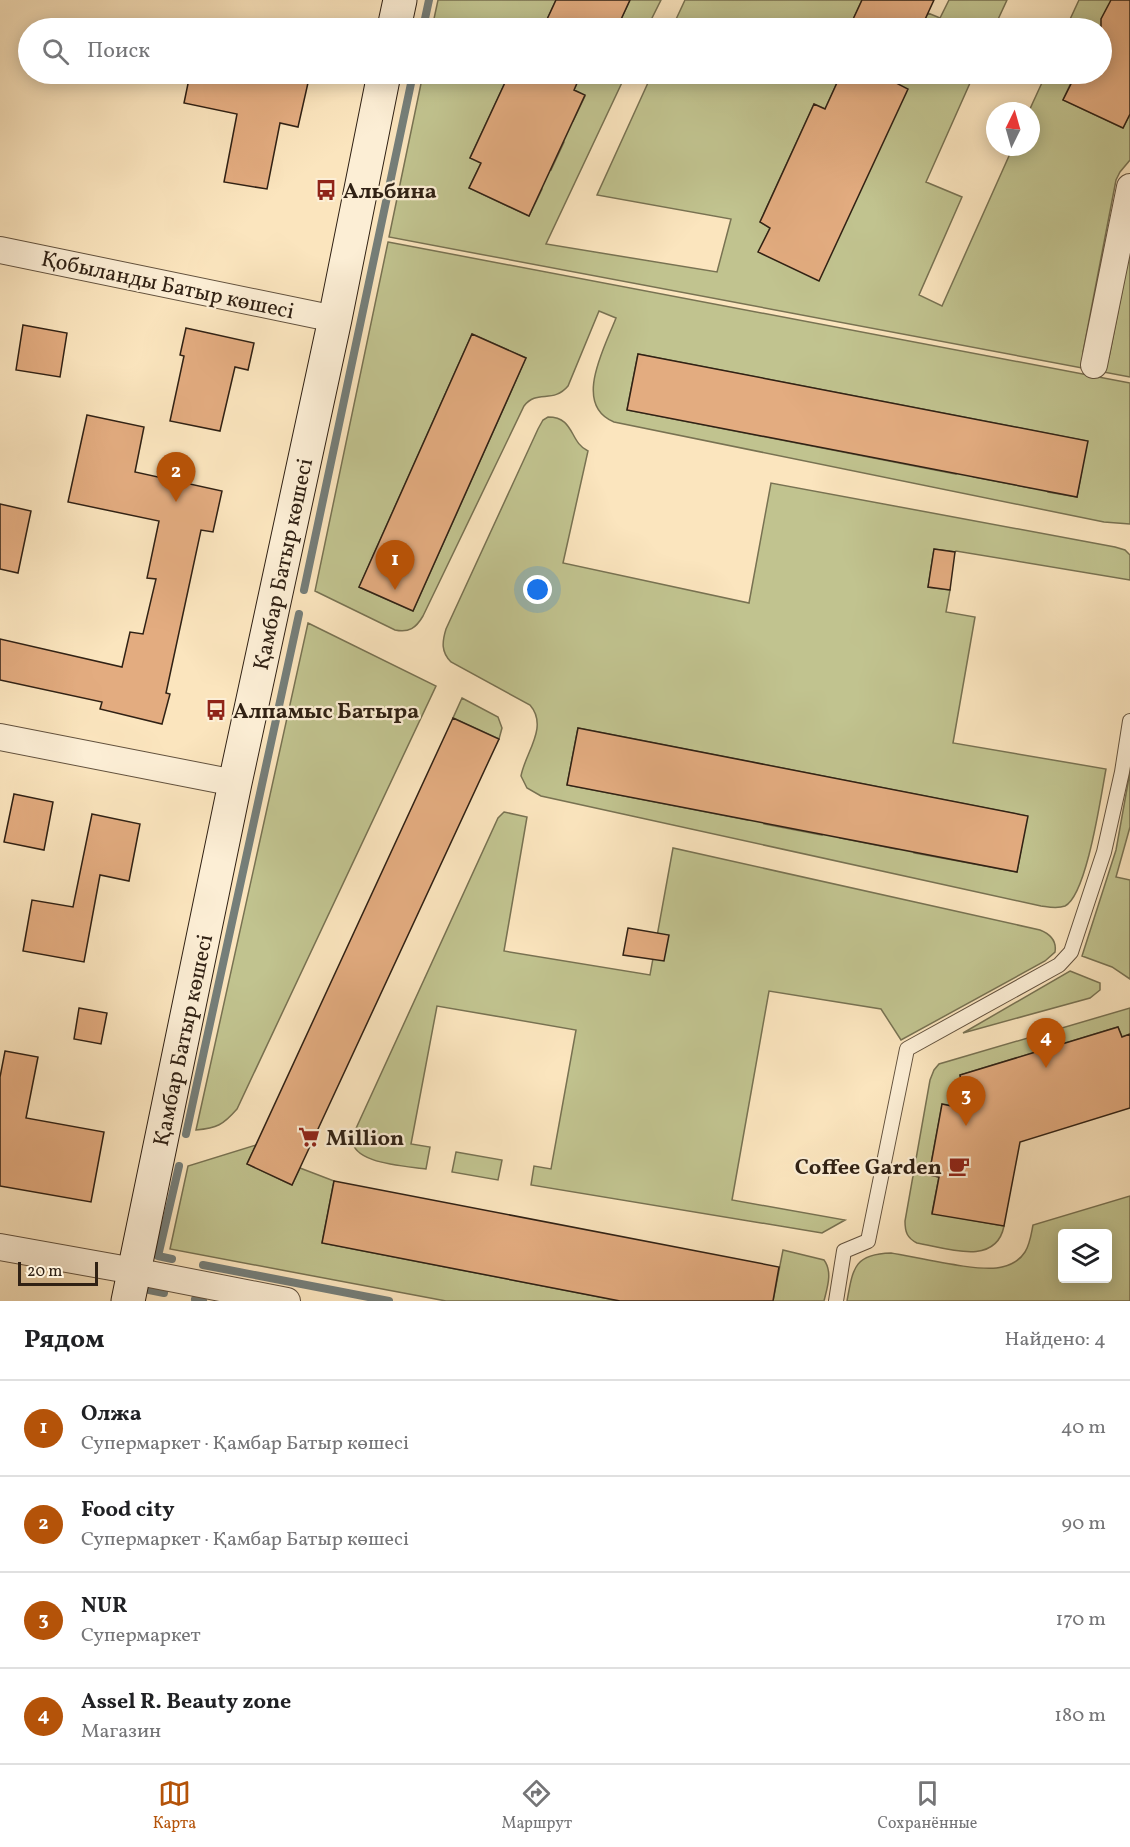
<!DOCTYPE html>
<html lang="ru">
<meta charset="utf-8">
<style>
body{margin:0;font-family:Vollkorn,serif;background:#f6f6f6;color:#202124}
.controls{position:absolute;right:18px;bottom:18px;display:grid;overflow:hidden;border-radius:6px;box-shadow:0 3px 15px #0003}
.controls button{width:54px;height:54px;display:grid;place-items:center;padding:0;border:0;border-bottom:2px solid #e0e0e0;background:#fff;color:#202124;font:30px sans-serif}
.compass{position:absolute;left:986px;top:102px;width:54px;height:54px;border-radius:50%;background:#fff;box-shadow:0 3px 15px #0003;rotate:5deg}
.scale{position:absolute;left:18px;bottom:15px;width:80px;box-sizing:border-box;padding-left:6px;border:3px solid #302114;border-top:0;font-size:16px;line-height:21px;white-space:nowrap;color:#302114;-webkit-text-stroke:4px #fceed5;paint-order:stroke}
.you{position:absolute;left:538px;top:590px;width:21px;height:21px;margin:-15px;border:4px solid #fff;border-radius:50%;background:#1a73e8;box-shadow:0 0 0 9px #1a73e833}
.badge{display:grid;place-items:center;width:39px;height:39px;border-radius:50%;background:#b45309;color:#fff;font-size:20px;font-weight:700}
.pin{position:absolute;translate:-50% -50px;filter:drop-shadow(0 2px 3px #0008)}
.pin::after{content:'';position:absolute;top:32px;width:21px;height:18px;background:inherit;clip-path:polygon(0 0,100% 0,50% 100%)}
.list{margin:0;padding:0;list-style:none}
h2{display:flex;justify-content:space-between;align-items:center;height:78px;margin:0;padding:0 24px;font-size:26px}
h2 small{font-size:20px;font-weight:400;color:#757577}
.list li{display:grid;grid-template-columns:39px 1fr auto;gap:18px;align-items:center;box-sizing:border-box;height:96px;padding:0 24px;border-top:2px solid #e0e0e0}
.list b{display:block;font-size:22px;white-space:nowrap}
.list p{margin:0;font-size:20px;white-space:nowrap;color:#757577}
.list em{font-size:20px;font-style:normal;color:#757577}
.icon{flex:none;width:33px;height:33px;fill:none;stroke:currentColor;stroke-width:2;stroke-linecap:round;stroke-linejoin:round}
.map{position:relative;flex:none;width:1130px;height:1301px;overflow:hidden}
.search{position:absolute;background:#fff;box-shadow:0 3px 15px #0003;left:18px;right:18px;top:18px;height:66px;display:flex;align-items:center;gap:15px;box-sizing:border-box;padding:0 21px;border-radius:33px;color:#757577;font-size:22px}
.sheet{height:462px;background:#fff}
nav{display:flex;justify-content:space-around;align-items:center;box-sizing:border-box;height:84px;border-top:2px solid #e0e0e0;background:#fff;font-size:16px;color:#757577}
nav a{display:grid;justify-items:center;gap:3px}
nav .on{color:#b45309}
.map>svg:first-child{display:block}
</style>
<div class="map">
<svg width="1130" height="1301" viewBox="0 0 1130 1301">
<rect width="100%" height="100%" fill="#fbe5be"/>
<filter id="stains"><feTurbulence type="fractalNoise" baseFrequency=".00333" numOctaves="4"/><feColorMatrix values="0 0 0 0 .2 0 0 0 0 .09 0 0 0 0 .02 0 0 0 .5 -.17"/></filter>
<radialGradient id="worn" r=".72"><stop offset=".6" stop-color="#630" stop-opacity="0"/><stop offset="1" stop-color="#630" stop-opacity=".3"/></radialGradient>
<path fill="#c1c38f" stroke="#787252" stroke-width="1.5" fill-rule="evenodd" d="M 438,0 L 556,0 L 543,28 L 432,28 Z
M 630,0 L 661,0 L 647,28 L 617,28 Z
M 685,0 L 862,0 L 849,28 L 672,28 Z
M 949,0 L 1007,0 L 994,28 L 921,28 L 928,13 L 940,18 Z
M 1079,0 L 1111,0 L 1110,31 L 1099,26 L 1097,28 L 1066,28 Z
M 423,74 L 509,74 L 470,158 L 481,163 L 469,188 L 529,216 L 542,189 L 531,183 L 539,165 L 551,170 L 564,142 L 552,136 L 562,116 L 573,121 L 585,96 L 574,90 L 581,74 L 626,74 L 546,244 L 717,272 L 731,219 L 597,195 L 652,74 L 841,74 L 825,109 L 814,104 L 760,222 L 770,228 L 759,252 L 819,280 L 900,74 L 974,74 L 926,182 L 962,197 L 919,295 L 942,306 L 1013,147 L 1031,147 L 1031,111 L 1029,111 L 1046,74 L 1090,74 L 1087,80 L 1075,74 L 1063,100 L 1123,128 L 1130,114 L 1130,160 L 1120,172 L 1116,180 L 1083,352 L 1109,357 L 1130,250 L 1130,377 L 389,237 Z
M 388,242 L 1130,383 L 1130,524 L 1104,522 L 614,422 C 572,405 605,347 616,318 L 599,311 L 568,386 C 553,404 537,389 524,406 L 423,616 C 416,628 409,633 395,630 L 315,591 ZM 472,334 L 526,358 L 413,611 L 359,587 ZM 638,354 L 1087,441 L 1077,497 L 1048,492 L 1048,487 L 1031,484 L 1031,488 L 974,477 L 957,469 L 956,474 L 627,410 Z
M 548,417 C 575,417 569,442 588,451 L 563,563 L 749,603 L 771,483 L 1115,547 L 1125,550 L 1130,555 L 1130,580 L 956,551 L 955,552 L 934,549 L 928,587 L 950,590 L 946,612 L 975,617 L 953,743 L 1106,769 C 1101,795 1087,895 1065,906 C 1057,909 1049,907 1041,906 L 541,796 L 527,788 L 521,776 C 525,753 549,727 530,705 L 451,662 C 441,652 442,642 446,629 L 538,429 L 543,420 ZM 578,728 L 1027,816 L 1017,872 L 914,853 L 915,847 L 896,849 L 840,838 L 841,833 L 823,829 L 822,835 L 764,824 L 765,818 L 749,815 L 748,820 L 567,785 Z
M 308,623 L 436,686 L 237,1109 C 223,1125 217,1128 196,1130 Z
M 462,698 L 498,717 L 502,728 L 499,739 L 453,718 Z
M 1130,772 L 1130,827 L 1116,877 L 1130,880 L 1130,979 L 1112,967 L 1082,956 L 1116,850 Z
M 504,812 L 527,817 L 504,951 L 650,975 L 673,848 L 1040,930 C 1050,934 1057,940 1055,952 L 1045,961 L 901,1040 L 881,1009 L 769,991 L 732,1200 L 845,1220 L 822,1233 L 531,1185 L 534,1166 L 551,1169 L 576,1030 L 437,1006 L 411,1144 L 430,1147 L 426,1169 C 407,1166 346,1164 353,1135 L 498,818 Z
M 1070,971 L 1100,983 L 1100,990 L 1090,998 L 963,1033 Z
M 1130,1008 L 1130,1034 L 1122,1037 L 1118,1027 L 960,1075 L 962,1085 L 955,1088 L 952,1106 L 942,1105 L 929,1175 L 939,1177 L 932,1213 L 1004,1226 C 996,1267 946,1248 917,1243 C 907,1238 905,1232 905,1221 L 930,1080 L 934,1070 L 939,1064 Z
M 256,1145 L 247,1164 L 292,1185 L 300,1168 L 334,1181 L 322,1243 L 620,1301 L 446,1301 L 170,1249 L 188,1166 Z
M 456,1152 L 502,1160 L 498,1180 L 452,1172 Z
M 1130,1196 L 1130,1301 L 847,1301 C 853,1268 854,1254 891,1253 C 916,1257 981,1273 1002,1267 C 1011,1265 1020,1260 1025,1252 C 1030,1244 1031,1235 1033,1225 ZM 1062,1234 L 1108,1234 L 1108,1278 L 1062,1278 Z
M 783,1250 L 824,1260 C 833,1272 827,1288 824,1301 L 773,1301 Z"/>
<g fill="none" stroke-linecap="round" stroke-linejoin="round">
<path stroke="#757e79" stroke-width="8" d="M 423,28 L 429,0
M 304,590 L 413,74
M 186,1134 L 299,614
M 172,1259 L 158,1256 L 179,1166
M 203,1265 L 389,1301
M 149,1290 L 164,1293
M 195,1299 L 203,1301"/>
</g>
<path fill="#e3ac80" stroke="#302114" stroke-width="1.5" d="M 556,0 L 630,0 L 617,28 L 543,28 Z
M 862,0 L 934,0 L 921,28 L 849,28 Z
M 1111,0 L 1130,0 L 1130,114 L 1123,128 L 1063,100 L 1076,74 L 1101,74 L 1101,19 Z
M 190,74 L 310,74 L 298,127 L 280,123 L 267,189 L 224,182 L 237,114 L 184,103 Z
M 509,74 L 581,74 L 574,90 L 585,95 L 529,216 L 469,188 L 481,163 L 470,158 Z
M 841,74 L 900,74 L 896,83 L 908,89 L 819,281 L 758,252 L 770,228 L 760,222 L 814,104 L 825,109 Z
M 23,325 L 67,333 L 60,377 L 16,370 Z
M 186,328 L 254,343 L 248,370 L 235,367 L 220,431 L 170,421 L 184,356 L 180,355 Z
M 472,334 L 526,358 L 413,611 L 359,587 Z
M 638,354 L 1088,441 L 1077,497 L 627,410 Z
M 87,415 L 144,427 L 135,472 L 222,491 L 213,532 L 201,530 L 166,693 L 170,694 L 162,724 L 100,709 L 102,702 L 0,680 L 0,639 L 122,667 L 130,632 L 143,634 L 156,579 L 147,578 L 159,521 L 68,502 Z
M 0,504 L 31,511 L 18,573 L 0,569 Z
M 934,549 L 955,552 L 950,590 L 928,587 Z
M 453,718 L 499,739 L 292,1185 L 247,1164 Z
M 578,728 L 1028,816 L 1017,872 L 567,785 Z
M 14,794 L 53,802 L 44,850 L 4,842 Z
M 92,814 L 140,824 L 129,881 L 100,875 L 84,962 L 23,951 L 32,900 L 73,907 Z
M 628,928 L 669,935 L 664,961 L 623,955 Z
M 79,1008 L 107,1013 L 101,1044 L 74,1039 Z
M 1118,1027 L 1122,1037 L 1130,1034 L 1130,1108 L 1020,1142 L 1004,1226 L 932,1214 L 939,1177 L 929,1175 L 942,1104 L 952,1106 L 955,1087 L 962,1085 L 960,1075 Z
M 5,1051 L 38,1057 L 26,1118 L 104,1132 L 91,1202 L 0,1186 L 0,1077 Z
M 334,1181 L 779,1267 L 773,1301 L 620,1301 L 322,1243 Z"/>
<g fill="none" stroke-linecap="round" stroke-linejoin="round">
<defs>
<path id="lane" d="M 836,1301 L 844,1251 L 868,1241 L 907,1049 L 1059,965 L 1071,952 L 1104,852 L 1122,772 L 1130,721"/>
<path id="street" d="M 0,250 L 335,319
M 1094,365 L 1130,187
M 0,737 L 235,783
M 0,1247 L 134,1271 L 287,1301"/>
<path id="secondary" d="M 394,28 L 400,0
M 128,1301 L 235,783 L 335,319 L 384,74"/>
</defs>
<use href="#lane" stroke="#63523e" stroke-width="16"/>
<use href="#street" stroke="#63523e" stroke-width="28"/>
<use href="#secondary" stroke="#302114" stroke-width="35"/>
<use href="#lane" stroke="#fceed5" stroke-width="14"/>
<use href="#street" stroke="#fceed5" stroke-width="26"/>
<use href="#secondary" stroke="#fceed5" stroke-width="33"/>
</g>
<defs>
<symbol id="bus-bare" viewBox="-9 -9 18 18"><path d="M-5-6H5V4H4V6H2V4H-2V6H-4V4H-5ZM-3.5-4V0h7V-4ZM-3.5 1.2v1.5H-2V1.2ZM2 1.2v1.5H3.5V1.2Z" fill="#8f2418" stroke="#fceed5" stroke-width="2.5" paint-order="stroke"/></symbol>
<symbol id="supermarket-bare" viewBox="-9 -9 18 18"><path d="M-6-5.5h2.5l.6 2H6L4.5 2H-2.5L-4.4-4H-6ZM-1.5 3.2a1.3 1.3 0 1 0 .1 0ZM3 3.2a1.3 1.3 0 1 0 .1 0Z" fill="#8f2418" stroke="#fceed5" stroke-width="2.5" paint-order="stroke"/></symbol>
<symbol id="cafe-bare" viewBox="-9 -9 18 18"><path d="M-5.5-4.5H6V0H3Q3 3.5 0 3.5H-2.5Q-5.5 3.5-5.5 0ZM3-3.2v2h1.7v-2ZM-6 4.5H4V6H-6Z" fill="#8f2418" stroke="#fceed5" stroke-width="2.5" paint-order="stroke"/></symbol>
</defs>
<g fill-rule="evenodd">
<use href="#bus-bare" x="311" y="175" width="30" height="30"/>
<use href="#bus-bare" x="201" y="695" width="30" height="30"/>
<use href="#supermarket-bare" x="294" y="1122" width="30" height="30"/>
<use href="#cafe-bare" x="944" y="1151" width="30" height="30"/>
</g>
<g text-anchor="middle" stroke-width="4.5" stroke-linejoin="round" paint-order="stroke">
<g font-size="22" font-weight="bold" fill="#302114" stroke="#fceed5" text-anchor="start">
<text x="343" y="198">Альбина</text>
<text x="233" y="718">Алпамыс Батыра</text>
<text x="326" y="1145">Million</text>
<text x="942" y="1174" text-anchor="end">Coffee Garden</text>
</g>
<g font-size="22" fill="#302114" stroke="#fceed5">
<text transform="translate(168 284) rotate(12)" y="8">Қобыланды Батыр көшесі</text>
<text transform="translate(282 564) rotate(-78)" y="8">Қамбар Батыр көшесі</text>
<text transform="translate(182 1040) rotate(-78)" y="8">Қамбар Батыр көшесі</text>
</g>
</g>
<rect width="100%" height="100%" filter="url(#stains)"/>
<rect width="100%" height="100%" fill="url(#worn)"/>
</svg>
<div class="controls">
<button><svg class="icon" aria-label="layers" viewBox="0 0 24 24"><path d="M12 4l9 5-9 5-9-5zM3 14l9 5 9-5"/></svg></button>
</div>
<svg class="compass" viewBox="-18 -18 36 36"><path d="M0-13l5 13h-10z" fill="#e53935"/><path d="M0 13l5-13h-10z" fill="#757577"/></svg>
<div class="scale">20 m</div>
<div class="you"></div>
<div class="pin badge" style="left:395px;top:590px">1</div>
<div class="pin badge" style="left:176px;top:502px">2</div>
<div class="pin badge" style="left:966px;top:1126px">3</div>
<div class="pin badge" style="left:1046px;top:1068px">4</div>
<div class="search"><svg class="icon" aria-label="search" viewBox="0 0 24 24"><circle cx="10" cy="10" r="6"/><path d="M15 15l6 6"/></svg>Поиск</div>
</div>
<section class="sheet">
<h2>Рядом<small>Найдено: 4</small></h2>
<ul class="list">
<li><span class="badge">1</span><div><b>Олжа</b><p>Супермаркет · Қамбар Батыр көшесі</p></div><em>40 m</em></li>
<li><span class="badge">2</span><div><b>Food city</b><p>Супермаркет · Қамбар Батыр көшесі</p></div><em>90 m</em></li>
<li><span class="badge">3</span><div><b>NUR</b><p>Супермаркет</p></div><em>170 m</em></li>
<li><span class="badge">4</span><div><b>Assel R. Beauty zone</b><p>Магазин</p></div><em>180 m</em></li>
</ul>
</section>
<nav>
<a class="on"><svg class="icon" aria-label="map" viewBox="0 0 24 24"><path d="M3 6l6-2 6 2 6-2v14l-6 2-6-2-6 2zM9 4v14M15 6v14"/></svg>Карта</a>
<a><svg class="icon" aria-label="directions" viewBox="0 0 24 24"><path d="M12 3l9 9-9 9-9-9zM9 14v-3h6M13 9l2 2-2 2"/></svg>Маршрут</a>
<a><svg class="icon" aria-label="saved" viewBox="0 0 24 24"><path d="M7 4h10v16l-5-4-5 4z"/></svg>Сохранённые</a>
</nav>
